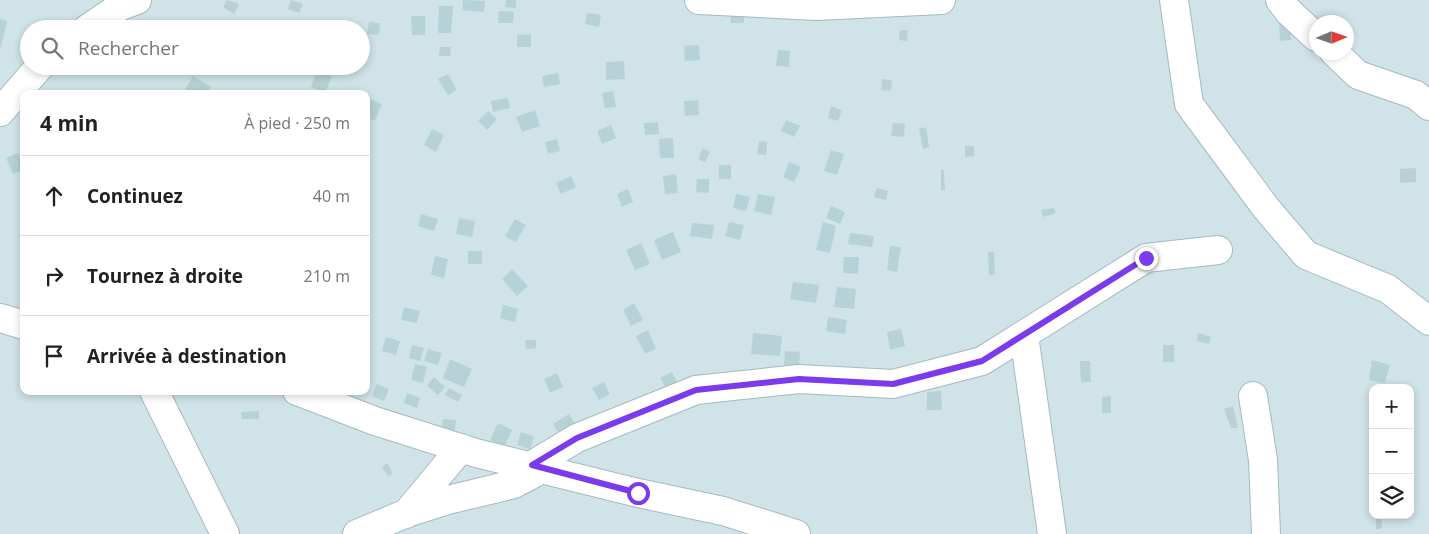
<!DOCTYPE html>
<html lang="fr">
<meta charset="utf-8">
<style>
body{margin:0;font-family:"Open Sans",sans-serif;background:#f6f6f6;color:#202124}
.controls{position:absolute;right:15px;bottom:15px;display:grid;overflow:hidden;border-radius:10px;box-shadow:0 2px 8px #0003}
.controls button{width:45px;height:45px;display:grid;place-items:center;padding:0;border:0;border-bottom:1px solid #e0e0e0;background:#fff;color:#202124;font:25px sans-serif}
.compass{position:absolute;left:1309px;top:15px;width:45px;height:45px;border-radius:50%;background:#fff;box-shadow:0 2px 8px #0003;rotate:88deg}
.stop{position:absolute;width:15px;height:15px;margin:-11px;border:4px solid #7c3aed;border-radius:50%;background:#fff}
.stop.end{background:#7c3aed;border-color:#fff;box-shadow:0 1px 5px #0008}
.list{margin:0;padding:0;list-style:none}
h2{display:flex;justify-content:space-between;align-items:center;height:65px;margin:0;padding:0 20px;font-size:21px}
h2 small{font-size:16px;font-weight:400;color:#757577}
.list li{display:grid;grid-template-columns:32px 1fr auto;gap:15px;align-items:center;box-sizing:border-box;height:80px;padding:0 20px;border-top:1px solid #e0e0e0}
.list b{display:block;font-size:19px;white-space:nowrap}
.list em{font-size:16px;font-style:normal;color:#757577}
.icon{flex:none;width:28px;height:28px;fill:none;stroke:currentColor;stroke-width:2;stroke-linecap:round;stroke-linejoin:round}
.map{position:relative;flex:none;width:1429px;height:534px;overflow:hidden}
.search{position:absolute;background:#fff;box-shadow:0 2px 8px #0003;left:20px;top:20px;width:350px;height:55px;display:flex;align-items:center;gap:12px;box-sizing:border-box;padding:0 18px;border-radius:28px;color:#757577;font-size:19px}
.panel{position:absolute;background:#fff;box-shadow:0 2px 8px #0003;left:20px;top:90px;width:350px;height:305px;border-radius:10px}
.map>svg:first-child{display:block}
</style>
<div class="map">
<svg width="1429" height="534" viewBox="0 0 1429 534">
<rect width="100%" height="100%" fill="#e2eff3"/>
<path fill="#cfe3e8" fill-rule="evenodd" d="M 0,0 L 1429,0 L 1429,534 L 0,534 ZM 1316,22 L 1346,22 L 1346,52 L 1316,52 ZM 29,29 L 361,29 L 361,66 L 29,66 ZM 24,94 L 366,94 L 366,391 L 24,391 ZM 1373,388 L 1410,388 L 1410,515 L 1373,515 Z"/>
<path fill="#b7d2d6" d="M 227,0 L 239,4 L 234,14 L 223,7 Z
M 291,0 L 303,4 L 299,13 L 288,9 Z
M 463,0 L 485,1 L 484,12 L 463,10 Z
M 506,0 L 516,0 L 516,8 L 505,7 Z
M 439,6 L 453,6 L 451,33 L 438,33 Z
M 499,11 L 514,12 L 513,23 L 498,23 Z
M 730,11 L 744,11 L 744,23 L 731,23 Z
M 587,13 L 601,15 L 599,27 L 585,24 Z
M 411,16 L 425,16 L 425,35 L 412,35 Z
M 0,19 L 7,21 L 1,47 L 0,47 Z
M 1290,20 L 1291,40 L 1280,41 L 1279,21 Z
M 369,22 L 380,23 L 379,35 L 367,34 Z
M 900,30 L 908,30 L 907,41 L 899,40 Z
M 531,34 L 531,47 L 517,47 L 517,35 Z
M 699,45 L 700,60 L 685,61 L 684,46 Z
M 440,47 L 451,47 L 450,56 L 439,56 Z
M 778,50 L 790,51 L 789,67 L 776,66 Z
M 624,61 L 625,79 L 606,80 L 606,62 Z
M 318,69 L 332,76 L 325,93 L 311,87 Z
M 558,73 L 560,84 L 544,87 L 542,76 Z
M 448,74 L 457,90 L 448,95 L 438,79 Z
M 193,76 L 211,87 L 207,94 L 191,94 L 185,90 Z
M 882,79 L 892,80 L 891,91 L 881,90 Z
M 613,91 L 616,107 L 605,108 L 602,93 Z
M 367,98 L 382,104 L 375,121 L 366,117 Z
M 508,98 L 510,108 L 493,112 L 491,101 Z
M 698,100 L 699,115 L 685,116 L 684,101 Z
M 831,106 L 842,110 L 838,121 L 828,118 Z
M 535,110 L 540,126 L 522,132 L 516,117 Z
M 488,111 L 497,119 L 487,130 L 478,121 Z
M 786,120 L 800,126 L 794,137 L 781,131 Z
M 658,122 L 659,134 L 645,135 L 644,123 Z
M 893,123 L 905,124 L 904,137 L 891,136 Z
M 611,125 L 616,138 L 602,144 L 597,131 Z
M 926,127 L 929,147 L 923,149 L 919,129 Z
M 432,129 L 444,135 L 436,152 L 424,145 Z
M 673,138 L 674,158 L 660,158 L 659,139 Z
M 557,139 L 560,151 L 548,154 L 545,142 Z
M 759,141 L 767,142 L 766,155 L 757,154 Z
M 965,146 L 974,146 L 974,156 L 965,157 Z
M 703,148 L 710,152 L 705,162 L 698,159 Z
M 831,150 L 844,154 L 837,175 L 824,171 Z
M 18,153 L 24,170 L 13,174 L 6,158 Z
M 789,162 L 801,167 L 794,182 L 783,177 Z
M 719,165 L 731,165 L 731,179 L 719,179 Z
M 1416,168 L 1416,182 L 1400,183 L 1400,169 Z
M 941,170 L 944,170 L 945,190 L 941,190 Z
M 676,174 L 678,193 L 665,194 L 663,176 Z
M 571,176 L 576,187 L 561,194 L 556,183 Z
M 697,179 L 709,179 L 709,193 L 696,192 Z
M 877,188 L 888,191 L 886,200 L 874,197 Z
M 628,189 L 633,202 L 622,207 L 617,194 Z
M 736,194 L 750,197 L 746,211 L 733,208 Z
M 758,194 L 775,197 L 771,215 L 754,211 Z
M 831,206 L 845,212 L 840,224 L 826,218 Z
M 1054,208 L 1056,213 L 1043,217 L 1041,210 Z
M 421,214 L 438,219 L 434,231 L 418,226 Z
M 459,218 L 475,221 L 472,237 L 456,234 Z
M 515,219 L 526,225 L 516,242 L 505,236 Z
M 729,222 L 744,225 L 740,240 L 725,236 Z
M 823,222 L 836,226 L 830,253 L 816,250 Z
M 692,223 L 714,225 L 712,239 L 690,236 Z
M 673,232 L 681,252 L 662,260 L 654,240 Z
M 850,233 L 874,236 L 872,247 L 848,244 Z
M 641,243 L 650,264 L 635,270 L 626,250 Z
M 890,246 L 901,247 L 897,272 L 887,270 Z
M 468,251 L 482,251 L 482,264 L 468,264 Z
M 988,252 L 994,252 L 995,275 L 989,275 Z
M 435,256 L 448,259 L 444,278 L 431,275 Z
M 844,257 L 859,257 L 858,274 L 843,273 Z
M 512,269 L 528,286 L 517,296 L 502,279 Z
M 793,282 L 819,285 L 816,303 L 790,299 Z
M 837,287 L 856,289 L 854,309 L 834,307 Z
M 634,303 L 643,320 L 631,326 L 623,310 Z
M 503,305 L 518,309 L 515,322 L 500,318 Z
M 404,307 L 420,311 L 417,323 L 401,320 Z
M 828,317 L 847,320 L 845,334 L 826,331 Z
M 901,329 L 905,346 L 890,350 L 887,332 Z
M 648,330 L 656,349 L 645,354 L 636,336 Z
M 753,333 L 782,336 L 780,356 L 751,354 Z
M 1198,333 L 1211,337 L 1209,344 L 1197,341 Z
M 386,337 L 400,341 L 396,355 L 382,351 Z
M 525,340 L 536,340 L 536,348 L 526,349 Z
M 412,345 L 424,348 L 420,361 L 409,358 Z
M 1163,345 L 1174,345 L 1174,362 L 1163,362 Z
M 428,349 L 442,353 L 438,365 L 424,361 Z
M 785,351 L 800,352 L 799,366 L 784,365 Z
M 450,359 L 472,369 L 464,387 L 443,378 Z
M 1372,360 L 1390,365 L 1385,383 L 1369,380 Z
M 1080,361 L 1090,361 L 1091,382 L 1081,382 Z
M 415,364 L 427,367 L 423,383 L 411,380 Z
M 672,372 L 678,384 L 667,390 L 660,378 Z
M 557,373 L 563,387 L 550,393 L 544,379 Z
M 434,377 L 445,387 L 438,395 L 427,386 Z
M 604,382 L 610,394 L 599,400 L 592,388 Z
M 377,384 L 389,389 L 384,401 L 372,396 Z
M 449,388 L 462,395 L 458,402 L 445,395 Z
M 941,391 L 942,410 L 927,410 L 927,392 Z
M 407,393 L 420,398 L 417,408 L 404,403 Z
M 1111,396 L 1111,413 L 1102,413 L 1102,397 Z
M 1233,406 L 1238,428 L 1231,428 L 1224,409 Z
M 259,411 L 259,419 L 242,419 L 241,412 Z
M 569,414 L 578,429 L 562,439 L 553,424 Z
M 443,419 L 456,420 L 455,430 L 442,428 Z
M 498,423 L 512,430 L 504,447 L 490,440 Z
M 521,432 L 534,436 L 530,449 L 517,445 Z
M 387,463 L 393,474 L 388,476 L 382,467 Z
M 1376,515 L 1381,515 L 1382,528 L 1376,529 Z"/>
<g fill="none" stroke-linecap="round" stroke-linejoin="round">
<defs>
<path id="minor" d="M 699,0 L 817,6 L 941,0
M 1174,0 L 1189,104 L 1266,208 L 1306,255 L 1388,289 L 1429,321
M 1280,0 L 1288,11 L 1316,37
M 87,29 L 121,6 L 137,0
M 1334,52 L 1358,75 L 1416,95 L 1429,106
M 0,112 L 40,66
M 0,318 L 24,325
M 1024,335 L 1052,534
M 154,391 L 225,534
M 297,391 L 375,421 L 476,453 L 638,493 L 723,511 L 796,534
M 1253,396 L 1263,460 L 1266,534
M 532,465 L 577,438 L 696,390 L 799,379 L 893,384 L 982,361 L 1146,258 L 1218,250
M 406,514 L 461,448
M 357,534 L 407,513 L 448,500 L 514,484 L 544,468"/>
</defs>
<use href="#minor" stroke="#a4babf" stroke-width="30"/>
<use href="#minor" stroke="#fff" stroke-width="28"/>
</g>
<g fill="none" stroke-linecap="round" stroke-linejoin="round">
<path stroke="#7c3aed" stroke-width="6" d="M 638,493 L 532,465 L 577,438 L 696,390 L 799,379 L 893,384 L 982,361 L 1146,258"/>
</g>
</svg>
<div class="controls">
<button>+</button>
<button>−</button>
<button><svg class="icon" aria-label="layers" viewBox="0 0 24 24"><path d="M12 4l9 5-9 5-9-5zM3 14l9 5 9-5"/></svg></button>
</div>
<svg class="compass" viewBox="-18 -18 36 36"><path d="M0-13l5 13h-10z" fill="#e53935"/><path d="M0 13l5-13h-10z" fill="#757577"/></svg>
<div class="stop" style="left:638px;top:493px"></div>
<div class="stop end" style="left:1146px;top:258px"></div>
<div class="search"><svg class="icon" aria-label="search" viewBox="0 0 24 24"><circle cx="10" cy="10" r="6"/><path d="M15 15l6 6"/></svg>Rechercher</div>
<section class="panel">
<h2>4 min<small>À pied · 250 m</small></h2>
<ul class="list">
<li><svg class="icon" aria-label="ahead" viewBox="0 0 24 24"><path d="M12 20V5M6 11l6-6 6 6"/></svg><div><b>Continuez</b></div><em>40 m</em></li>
<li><svg class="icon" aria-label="right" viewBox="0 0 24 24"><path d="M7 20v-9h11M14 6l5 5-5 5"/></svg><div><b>Tournez à droite</b></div><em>210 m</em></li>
<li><svg class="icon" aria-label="arrive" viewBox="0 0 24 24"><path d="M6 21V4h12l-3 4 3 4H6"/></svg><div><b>Arrivée à destination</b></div></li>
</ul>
</section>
</div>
